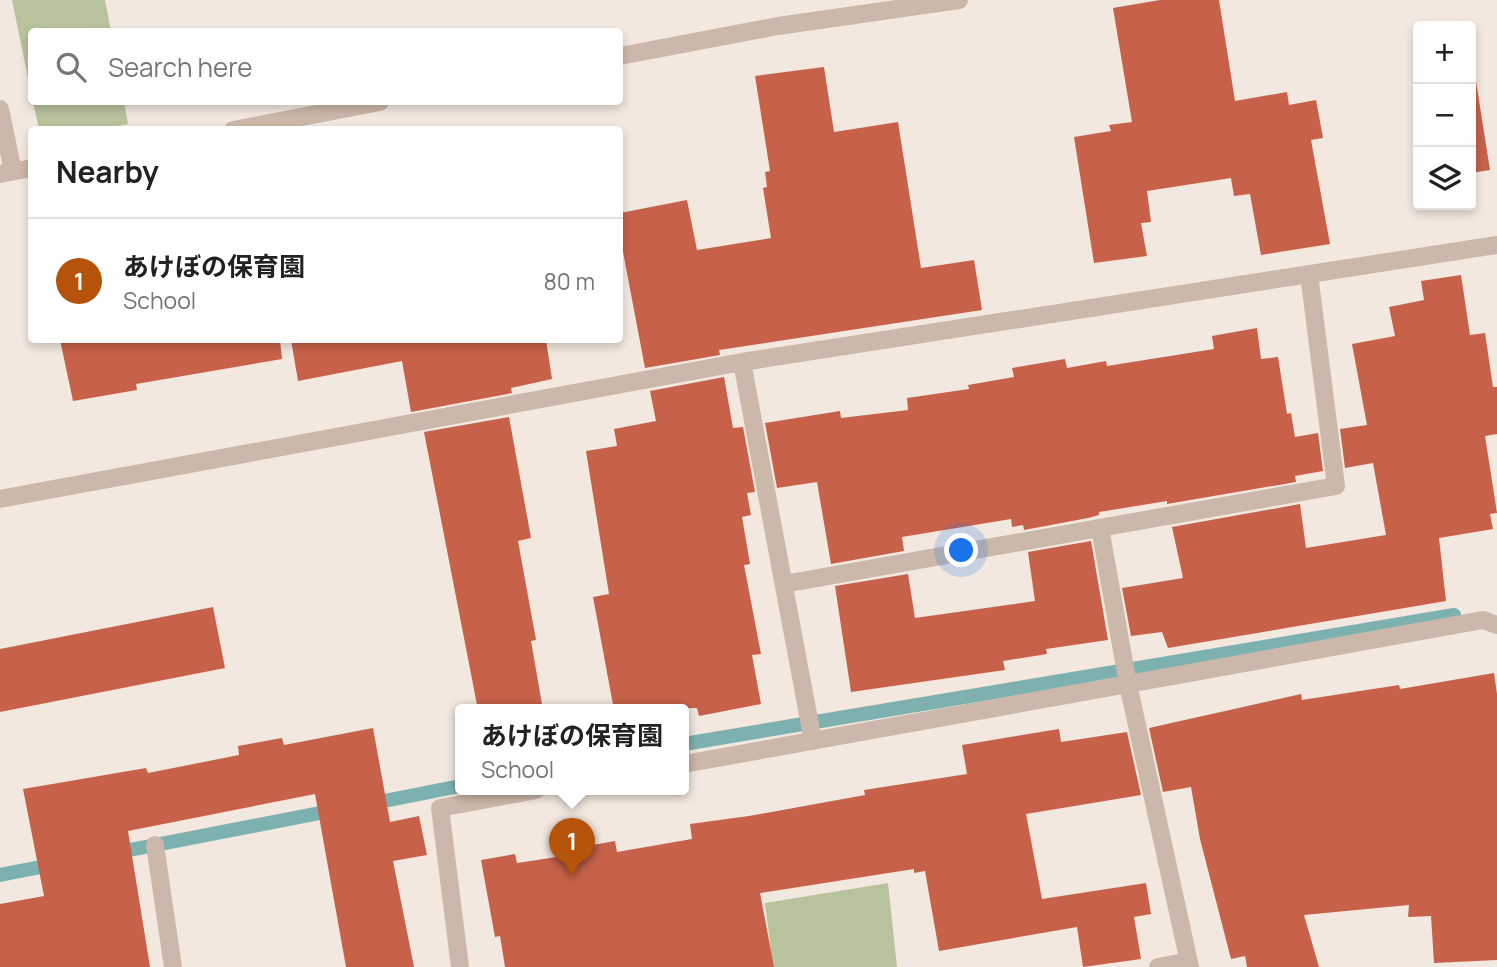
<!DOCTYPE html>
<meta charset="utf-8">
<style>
body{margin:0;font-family:Manrope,"Noto Sans JP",sans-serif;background:#f6f6f6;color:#222}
.controls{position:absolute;right:21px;top:21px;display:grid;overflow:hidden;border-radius:7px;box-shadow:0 4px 10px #0003}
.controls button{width:63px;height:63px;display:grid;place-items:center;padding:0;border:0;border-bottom:2px solid #e0e0e0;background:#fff;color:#222;font:35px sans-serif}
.you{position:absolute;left:962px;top:551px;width:24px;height:24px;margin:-18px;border:5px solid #fff;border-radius:50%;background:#1a73e8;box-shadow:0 0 0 10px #1a73e833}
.badge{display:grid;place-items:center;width:46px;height:46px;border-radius:50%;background:#b45309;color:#fff;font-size:23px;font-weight:700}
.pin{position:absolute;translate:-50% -58px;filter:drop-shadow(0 2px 4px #0008)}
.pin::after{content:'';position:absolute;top:37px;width:24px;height:21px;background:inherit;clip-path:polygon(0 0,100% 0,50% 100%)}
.popup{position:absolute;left:455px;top:704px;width:234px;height:91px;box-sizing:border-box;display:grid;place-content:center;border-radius:7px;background:#fff;filter:drop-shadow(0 2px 5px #0005);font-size:23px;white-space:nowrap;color:#767676}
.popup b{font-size:26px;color:#222}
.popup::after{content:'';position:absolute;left:50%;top:100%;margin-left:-14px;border:14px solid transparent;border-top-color:#fff}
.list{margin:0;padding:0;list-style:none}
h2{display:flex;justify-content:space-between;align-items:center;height:91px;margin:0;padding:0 28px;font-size:30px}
h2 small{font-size:23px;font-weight:400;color:#767676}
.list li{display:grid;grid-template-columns:46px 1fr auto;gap:21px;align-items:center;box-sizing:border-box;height:126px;padding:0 28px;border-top:2px solid #e0e0e0}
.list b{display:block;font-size:26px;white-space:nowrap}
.list p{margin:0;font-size:23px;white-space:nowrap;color:#767676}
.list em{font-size:23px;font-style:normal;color:#767676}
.icon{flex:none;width:38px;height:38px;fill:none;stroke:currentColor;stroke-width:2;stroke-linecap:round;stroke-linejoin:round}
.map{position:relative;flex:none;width:1497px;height:967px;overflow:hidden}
.search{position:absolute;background:#fff;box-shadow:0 4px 10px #0003;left:28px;top:28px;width:595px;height:77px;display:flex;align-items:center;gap:18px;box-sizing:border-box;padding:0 24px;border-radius:7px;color:#767676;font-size:26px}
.panel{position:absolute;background:#fff;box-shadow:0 4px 10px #0003;left:28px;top:126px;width:595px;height:217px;border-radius:7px}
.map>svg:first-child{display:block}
</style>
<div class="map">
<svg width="1497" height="967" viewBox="0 0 1497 967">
<rect width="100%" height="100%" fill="#f3e8df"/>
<path fill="#b8c39e" d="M 12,0 L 105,0 L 111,31 L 32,32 L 31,93 Z
M 33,102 L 124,102 L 128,124 L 101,129 L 39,129 Z
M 888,883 L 897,967 L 773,967 L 765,903 Z"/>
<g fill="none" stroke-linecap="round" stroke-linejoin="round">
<path stroke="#7db1b0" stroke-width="14" d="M 684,744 L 1454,615
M 369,804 L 460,786
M 114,853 L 335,810
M 0,875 L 56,864"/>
</g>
<path fill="#c76149" d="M 1160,0 L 1219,0 L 1235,101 L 1287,92 L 1289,105 L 1316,100 L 1323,138 L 1311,140 L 1330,244 L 1261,255 L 1250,194 L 1234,196 L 1231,178 L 1147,191 L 1151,222 L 1141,223 L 1147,256 L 1094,263 L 1074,137 L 1111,131 L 1109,125 L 1132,122 L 1113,8 Z
M 824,67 L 834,132 L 898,122 L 921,268 L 974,260 L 982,310 L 719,350 L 720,355 L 645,368 L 620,236 L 620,213 L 687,200 L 697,250 L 771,238 L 763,188 L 767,187 L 765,172 L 770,171 L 755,76 Z
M 1475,75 L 1490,170 L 1471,173 L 1471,76 Z
M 1461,275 L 1470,335 L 1485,333 L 1493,387 L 1497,387 L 1497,434 L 1485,436 L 1497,513 L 1490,514 L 1493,529 L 1439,538 L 1446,601 L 1168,648 L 1162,632 L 1131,636 L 1122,588 L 1183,578 L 1172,527 L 1300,504 L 1306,548 L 1386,535 L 1373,463 L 1345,468 L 1340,429 L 1367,425 L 1352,344 L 1395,336 L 1389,307 L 1424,300 L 1421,281 Z
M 1257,328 L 1261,359 L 1278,357 L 1287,414 L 1291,413 L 1295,437 L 1318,433 L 1323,471 L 1295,476 L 1296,482 L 1167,504 L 1167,501 L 1099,512 L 1099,515 L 1088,518 L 1024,530 L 1023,525 L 1012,527 L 1011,519 L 902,537 L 904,551 L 831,564 L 817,482 L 777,488 L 765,423 L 840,411 L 841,418 L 908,410 L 907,398 L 969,389 L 968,385 L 1014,377 L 1012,368 L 1065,359 L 1067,368 L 1106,361 L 1107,366 L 1214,349 L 1212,336 Z
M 60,340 L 280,340 L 282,359 L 136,384 L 137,390 L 73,401 Z
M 291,340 L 546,340 L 552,379 L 511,388 L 512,393 L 411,412 L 402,361 L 298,381 Z
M 724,377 L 733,428 L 743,427 L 755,492 L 747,493 L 751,515 L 742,517 L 750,564 L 744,565 L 761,654 L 752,655 L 761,704 L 699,716 L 697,708 L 614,710 L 593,597 L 609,594 L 586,451 L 617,446 L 614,429 L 656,421 L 650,391 Z
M 509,417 L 531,538 L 518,541 L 536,640 L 531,641 L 543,710 L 478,710 L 424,432 Z
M 1091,541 L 1108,640 L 1046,649 L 1047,654 L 1003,661 L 1005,670 L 851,692 L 835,586 L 908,574 L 915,618 L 1035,601 L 1028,552 Z
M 213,607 L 225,668 L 0,712 L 0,649 Z
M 1494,673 L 1497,694 L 1497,960 L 1434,963 L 1431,916 L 1408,917 L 1409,905 L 1304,915 L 1319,967 L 1247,967 L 1245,956 L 1231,959 L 1200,839 L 1191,787 L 1163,792 L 1149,728 L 1301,694 L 1302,700 L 1399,685 L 1400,689 Z
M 373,728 L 390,822 L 419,816 L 427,855 L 393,861 L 414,967 L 346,967 L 315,794 L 128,831 L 150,967 L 0,967 L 0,904 L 44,896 L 23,789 L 146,768 L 148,773 L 239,755 L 238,746 L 282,738 L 284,745 Z
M 1059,729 L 1061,742 L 1127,732 L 1141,795 L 1026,814 L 1042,899 L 1146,883 L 1151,914 L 1134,917 L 1141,959 L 1083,967 L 1077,927 L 939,951 L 925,871 L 914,873 L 914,869 L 760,893 L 774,967 L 505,967 L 500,936 L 495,937 L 481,860 L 515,854 L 517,863 L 583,853 L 582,847 L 615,841 L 617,852 L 692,839 L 690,824 L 749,816 L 865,795 L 864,790 L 967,774 L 962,745 Z"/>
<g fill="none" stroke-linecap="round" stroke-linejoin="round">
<path stroke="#ccb8aa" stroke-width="18" d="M 620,56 L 778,26 L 959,0
M 0,109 L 13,171
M 233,130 L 380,102
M 0,174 L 32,168
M 742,362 L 813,741
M 0,499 L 742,362 L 1497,245
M 1100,528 L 1128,684 L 1190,967
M 784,584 L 1336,486 L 1309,274
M 684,764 L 1483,620 L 1497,625
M 155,845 L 173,967
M 460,967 L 440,808 L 536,790
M 1158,967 L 1189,961"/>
</g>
</svg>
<div class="controls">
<button>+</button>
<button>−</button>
<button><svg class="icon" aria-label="layers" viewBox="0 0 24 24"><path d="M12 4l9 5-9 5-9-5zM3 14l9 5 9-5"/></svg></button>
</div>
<div class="you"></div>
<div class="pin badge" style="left:572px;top:876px">1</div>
<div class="popup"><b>あけぼの保育園</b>School</div>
<div class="search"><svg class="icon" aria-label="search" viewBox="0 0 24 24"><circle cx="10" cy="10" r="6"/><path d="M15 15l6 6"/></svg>Search here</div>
<section class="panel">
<h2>Nearby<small></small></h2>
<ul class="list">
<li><span class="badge">1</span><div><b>あけぼの保育園</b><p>School</p></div><em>80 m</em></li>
</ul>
</section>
</div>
